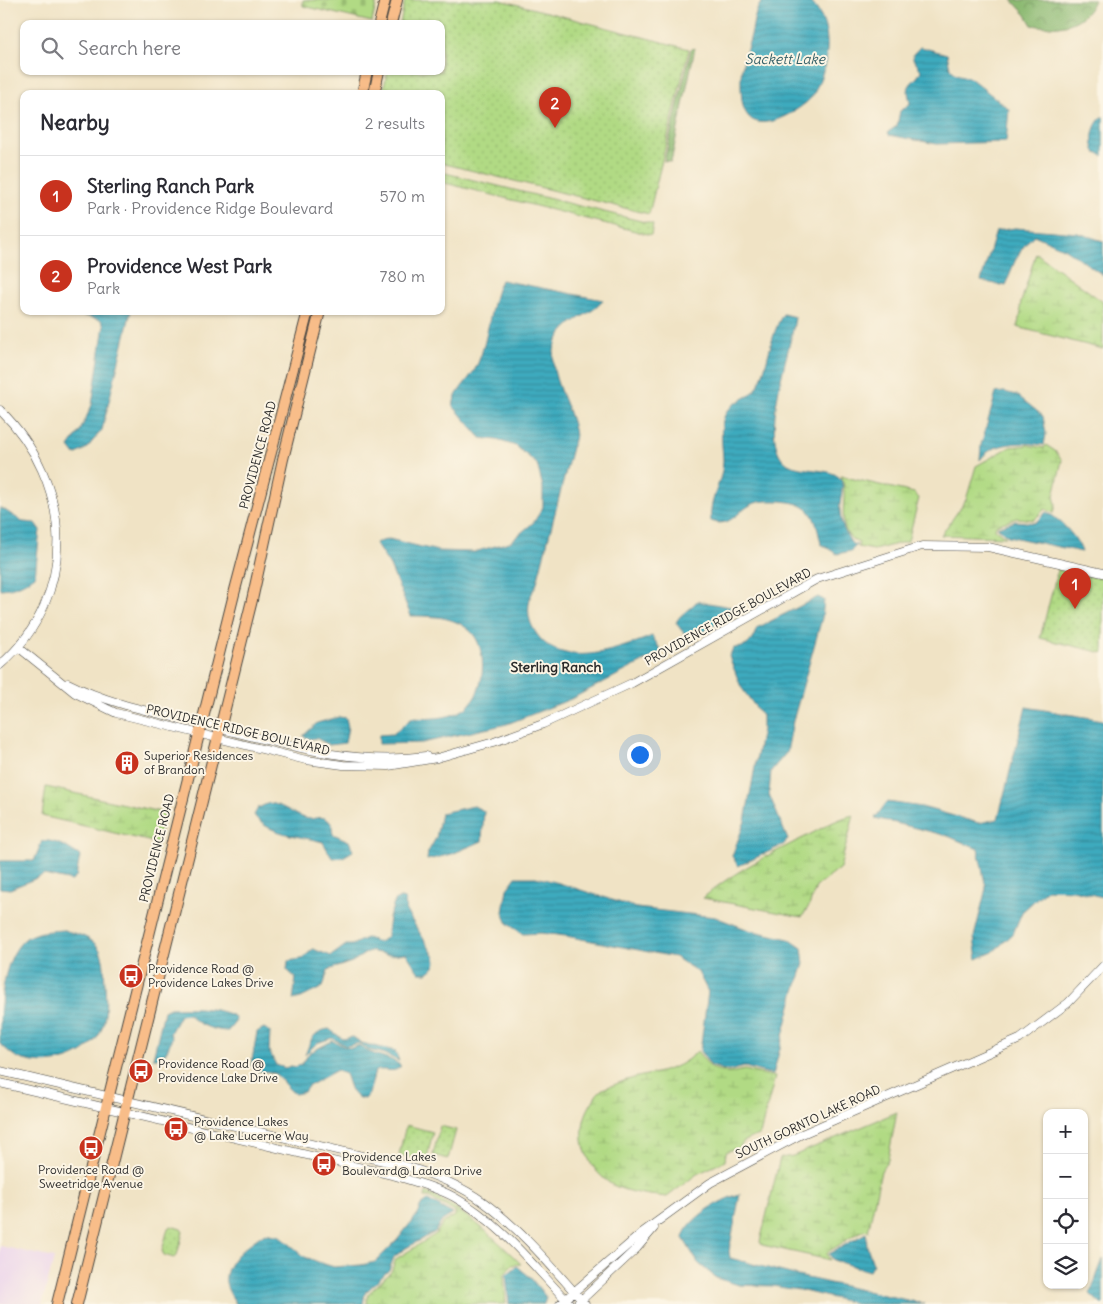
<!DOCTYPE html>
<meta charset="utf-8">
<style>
body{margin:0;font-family:Delius,sans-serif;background:#f7f7f7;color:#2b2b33}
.controls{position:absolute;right:15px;bottom:15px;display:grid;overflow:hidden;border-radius:10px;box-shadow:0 1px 4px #0004}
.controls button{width:45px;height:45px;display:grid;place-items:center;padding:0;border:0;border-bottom:1px solid #e1e1e2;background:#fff;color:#2b2b33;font:25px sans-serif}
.you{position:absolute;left:639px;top:754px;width:18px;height:18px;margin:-12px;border:4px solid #fff;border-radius:50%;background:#1a73e8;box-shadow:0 0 0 8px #1a73e833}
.badge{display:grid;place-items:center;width:32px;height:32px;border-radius:50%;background:#c8321e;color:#fff;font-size:16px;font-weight:700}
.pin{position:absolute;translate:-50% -41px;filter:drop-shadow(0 1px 2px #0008)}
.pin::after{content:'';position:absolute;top:26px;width:18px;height:15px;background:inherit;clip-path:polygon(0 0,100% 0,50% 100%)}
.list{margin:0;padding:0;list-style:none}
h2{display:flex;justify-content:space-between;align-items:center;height:65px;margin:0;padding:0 20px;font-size:21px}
h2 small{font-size:16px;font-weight:400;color:#7c7c81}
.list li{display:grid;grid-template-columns:32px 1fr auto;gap:15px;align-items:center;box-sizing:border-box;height:80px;padding:0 20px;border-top:1px solid #e1e1e2}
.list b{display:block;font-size:19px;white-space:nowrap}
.list p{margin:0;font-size:16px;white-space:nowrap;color:#7c7c81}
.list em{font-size:16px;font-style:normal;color:#7c7c81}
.icon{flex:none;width:28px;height:28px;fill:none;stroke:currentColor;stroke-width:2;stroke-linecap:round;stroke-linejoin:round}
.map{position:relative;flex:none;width:1103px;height:1304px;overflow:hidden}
.search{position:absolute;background:#fff;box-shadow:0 1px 4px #0004;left:20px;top:20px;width:425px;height:55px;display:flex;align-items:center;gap:12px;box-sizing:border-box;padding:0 18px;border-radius:10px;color:#7c7c81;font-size:19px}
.panel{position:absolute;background:#fff;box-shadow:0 1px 4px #0004;left:20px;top:90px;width:425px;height:225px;border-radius:10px}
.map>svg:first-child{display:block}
</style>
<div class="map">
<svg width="1103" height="1304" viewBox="0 0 1103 1304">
<defs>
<pattern id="grass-dots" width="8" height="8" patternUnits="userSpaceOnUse" patternTransform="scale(1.25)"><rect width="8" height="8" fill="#b1da84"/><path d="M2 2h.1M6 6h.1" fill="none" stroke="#98bb72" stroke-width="1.8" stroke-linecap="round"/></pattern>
<pattern id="forest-crowns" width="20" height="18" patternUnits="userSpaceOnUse" patternTransform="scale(1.25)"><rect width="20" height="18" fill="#8cba72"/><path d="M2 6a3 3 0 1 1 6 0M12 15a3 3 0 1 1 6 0" fill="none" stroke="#73975e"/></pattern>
<pattern id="wetland-marsh" width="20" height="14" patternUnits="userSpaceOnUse" patternTransform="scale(1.25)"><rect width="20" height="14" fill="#b1da84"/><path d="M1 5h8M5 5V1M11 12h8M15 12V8" fill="none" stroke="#98bb72"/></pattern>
<pattern id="cemetery-stones" width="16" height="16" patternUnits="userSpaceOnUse" patternTransform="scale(1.25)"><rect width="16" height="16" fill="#b1da84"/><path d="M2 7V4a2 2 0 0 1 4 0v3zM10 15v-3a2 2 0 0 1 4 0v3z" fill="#98bb72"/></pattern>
<pattern id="water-rules" width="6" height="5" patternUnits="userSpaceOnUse" patternTransform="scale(1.25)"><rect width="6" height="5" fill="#3eaabe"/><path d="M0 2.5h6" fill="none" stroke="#348b9b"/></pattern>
</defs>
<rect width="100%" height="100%" fill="#fcf5e5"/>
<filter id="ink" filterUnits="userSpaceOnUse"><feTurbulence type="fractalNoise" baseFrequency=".02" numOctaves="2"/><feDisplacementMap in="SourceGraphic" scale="10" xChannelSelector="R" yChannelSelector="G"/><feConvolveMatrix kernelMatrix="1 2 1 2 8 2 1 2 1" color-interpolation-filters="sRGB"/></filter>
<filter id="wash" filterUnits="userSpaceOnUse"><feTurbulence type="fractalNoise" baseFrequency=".0096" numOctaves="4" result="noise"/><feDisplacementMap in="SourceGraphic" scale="20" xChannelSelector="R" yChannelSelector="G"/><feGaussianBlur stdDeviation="1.12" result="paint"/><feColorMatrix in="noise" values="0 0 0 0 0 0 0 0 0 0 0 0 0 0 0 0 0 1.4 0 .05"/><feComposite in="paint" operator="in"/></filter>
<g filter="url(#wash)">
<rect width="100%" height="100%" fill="#f0e3c5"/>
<path fill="#ead1ed" d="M 0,1246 L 54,1258 L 42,1304 L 0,1304 Z"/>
<path fill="url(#grass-dots)" stroke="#6e8258" d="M 405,0 L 500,0 L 689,49 L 649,214 L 441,163 L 441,94 L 382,94 L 388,71 L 441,71 L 441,24 L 400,24 Z
M 441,172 L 653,224 L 651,235 L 441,182 Z
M 1058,569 L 1103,579 L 1103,653 L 1040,638 Z
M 406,1125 L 433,1132 L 426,1161 L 399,1155 Z
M 440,1126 L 456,1130 L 448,1159 L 433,1155 Z
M 171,1226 L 181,1229 L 183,1232 L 177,1255 L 174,1258 L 164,1255 L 162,1251 L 168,1228 Z"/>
<path fill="url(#forest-crowns)" stroke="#5c724e" d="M 1012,0 L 1094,0 C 1083,27 1057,29 1032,25 L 1026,15 Z
M 695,48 L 671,162 L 664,161 L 691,49 Z"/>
<path fill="url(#wetland-marsh)" stroke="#6e8258" d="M 1036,253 L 1103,302 L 1103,349 L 1017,327 L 1021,313 L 1020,306 Z
M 1028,445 L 1044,448 L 1046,445 L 1055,451 L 1062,460 L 1054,496 L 1056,504 L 1054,513 L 1045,509 L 1034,520 L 1017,518 L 996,525 L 995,529 L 1006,537 L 941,535 L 966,500 L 976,466 L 1010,447 Z
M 841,476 L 914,493 L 919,498 L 908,541 L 874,550 L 858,547 L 859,543 C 831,532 851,496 841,476 Z
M 46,787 L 165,813 L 157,843 L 42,816 Z
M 854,815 L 840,868 L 816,887 L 809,906 L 802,917 L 703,898 C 733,871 773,853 809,835 C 824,827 838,818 854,815 Z
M 697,1051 L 711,1068 L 728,1073 L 745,1070 L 775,1077 L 760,1134 L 743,1142 L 738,1150 L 733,1149 L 726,1152 L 725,1161 L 697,1174 L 667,1197 C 649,1195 627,1193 611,1184 C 584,1166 574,1132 591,1104 C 594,1100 596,1094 600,1091 C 603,1088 610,1086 614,1085 C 643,1071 674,1077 697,1051 Z
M 897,1112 L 888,1159 L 881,1171 L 868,1232 L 866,1230 L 856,1234 L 828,1252 L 827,1255 L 830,1260 L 762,1245 L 760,1242 L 780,1158 L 793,1156 Z
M 426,1192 C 466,1212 489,1232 521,1264 L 512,1265 L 504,1275 L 506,1304 L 366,1304 L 368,1294 L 391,1272 L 396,1259 L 436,1234 L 443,1223 L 455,1216 L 455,1212 L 429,1197 L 425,1197 Z"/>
<path fill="url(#cemetery-stones)" stroke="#6e8258" d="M 303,0 L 377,0 L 372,22 L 303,6 Z"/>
<path fill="url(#water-rules)" stroke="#346a74" d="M 763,0 L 809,0 C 832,22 831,57 818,84 C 816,89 814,95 811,98 C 799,111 758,136 746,113 C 741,105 741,89 741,80 C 741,63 747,51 751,35 C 754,22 754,11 763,0 Z
M 920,47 L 947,54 L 950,68 L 956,74 L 970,78 L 1009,109 L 1006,142 L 937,144 L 889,135 L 888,132 L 897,126 L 900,111 L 910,104 C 910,99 908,95 908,91 C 908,82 919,79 921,70 L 913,59 L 913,54 Z
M 1103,117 L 1103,156 L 1096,153 C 1089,144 1093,122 1103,117 Z
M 1015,228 L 1078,233 L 1103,241 L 1103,275 L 1065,249 L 1034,235 C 1018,250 1012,266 1006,286 L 981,281 L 996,231 Z
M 501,280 L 603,300 C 592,316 573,316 560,336 C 539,368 572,403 575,436 L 536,586 C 528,597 526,613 532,626 C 555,673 615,651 652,636 L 662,652 L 571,699 L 507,724 L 422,743 L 379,744 L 379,735 L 393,734 L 412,718 C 429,719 446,719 461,711 C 486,699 490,647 469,630 C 453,616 431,616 411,616 L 390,566 L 375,543 L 389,539 L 438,551 L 474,552 L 510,542 L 534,522 L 543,507 L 543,487 L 537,464 L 516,446 L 497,440 L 481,438 L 453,406 C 455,389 472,379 478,363 C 489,338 490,301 501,280 Z
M 64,311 L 131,311 L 102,430 L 87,448 L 75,455 L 69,447 L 80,431 L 92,405 L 104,325 L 101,320 Z
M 783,314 L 795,317 C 792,348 755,443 788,464 C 801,472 830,467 840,478 C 846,486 838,502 840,512 C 841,525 845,533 852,544 L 857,545 L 851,551 L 837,554 L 821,544 C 815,516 813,504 782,501 C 773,501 764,500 755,503 C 738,509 731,529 711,521 C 708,500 723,482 723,461 C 723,446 717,422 729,409 C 737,399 752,398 758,386 C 769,363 770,335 783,314 Z
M 1004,392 L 1017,395 L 1043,416 L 1046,434 L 1044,445 C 1023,442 993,441 980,460 L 981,445 L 996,393 Z
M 0,507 L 23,522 L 35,523 L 40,530 L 35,576 C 23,584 16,588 0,589 Z
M 1046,512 C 1059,518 1078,538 1082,552 L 1008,536 L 997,527 L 1016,521 L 1035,523 Z
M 818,597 L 824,600 L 822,618 L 793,721 L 787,752 L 771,771 L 769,794 L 788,840 L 783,845 L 738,866 L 732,856 L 745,821 L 762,729 L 762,716 L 741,687 L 729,656 L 734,648 C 749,648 752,641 757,628 Z
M 697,601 L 736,608 L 736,612 L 693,638 L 686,636 L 676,623 C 679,614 691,609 697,601 Z
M 1026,707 L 1103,720 L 1103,897 L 1073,890 L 1047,889 L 1022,912 L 1013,934 L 993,952 L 977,959 L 974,937 L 986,888 L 978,849 L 948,836 L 875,818 L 887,802 L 922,807 L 979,823 L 998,819 Z
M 339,717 L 346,718 L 348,727 L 345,743 L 329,745 L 316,738 L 310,739 L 303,736 L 317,723 Z
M 269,803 C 285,805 294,816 309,819 C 315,819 322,815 328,820 C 334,824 331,828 333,834 L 349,841 L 353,851 L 343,857 L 332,858 L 323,842 C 302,836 267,835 254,815 L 258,808 Z
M 474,806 L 484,811 L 482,841 L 452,854 L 427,860 L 428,852 L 436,838 L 441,813 Z
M 42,841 C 55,839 70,849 80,856 L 76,877 L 72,881 L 44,875 L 10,889 L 0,888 L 0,861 L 34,861 Z
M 516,877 L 536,877 L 559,883 L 637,908 L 715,917 L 749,930 L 789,939 L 802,948 L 804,964 L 794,994 L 773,1075 L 745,1067 L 728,1071 L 711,1066 L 700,1051 L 708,992 L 698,972 L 675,957 L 566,936 L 541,933 L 523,934 L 508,924 L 503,912 L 507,889 Z
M 400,898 L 405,899 L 406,911 L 435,957 C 438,965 433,969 427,973 L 419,973 L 406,953 L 390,955 L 369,951 L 352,962 L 328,970 L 323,987 L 301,998 L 293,1000 L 296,978 L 287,970 L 288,961 L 302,959 L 313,949 L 331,956 L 346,945 L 352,945 L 366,938 C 376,939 376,948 387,936 L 389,917 L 395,901 Z
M 64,930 C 75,934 90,936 98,947 C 105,957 104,972 105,984 C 106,999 107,1019 100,1033 C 85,1061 46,1069 18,1058 C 12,1055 6,1049 0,1044 C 0,1012 0,959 26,938 C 37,931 51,931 64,930 Z
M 170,1008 C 190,1007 216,1007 234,1016 L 236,1021 L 228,1031 C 216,1031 196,1025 189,1014 L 180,1015 L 170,1033 L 172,1038 C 168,1048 166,1059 153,1058 L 164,1011 Z
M 264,1028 L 270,1032 L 269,1051 L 276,1065 L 285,1068 L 291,1066 L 296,1067 L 303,1063 L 309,1053 L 332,1041 C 342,1044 348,1052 359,1045 C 371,1057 389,1055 401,1066 C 394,1075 384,1067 375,1071 L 369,1094 L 365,1099 C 350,1098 350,1086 345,1074 L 337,1070 L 308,1086 L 304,1092 L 295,1094 C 276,1080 284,1070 255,1071 L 251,1066 L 257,1032 Z
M 329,1029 L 343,1039 L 353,1037 L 362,1043 L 395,1051 L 399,1061 L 382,1053 L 368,1050 L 360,1043 L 346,1046 L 332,1038 L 317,1043 L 305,1055 C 311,1041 311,1032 329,1029 Z
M 740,1194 L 729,1251 L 730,1258 L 798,1276 L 925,1304 L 858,1304 L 799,1290 L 772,1286 L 739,1285 L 716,1278 L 698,1263 L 683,1238 C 687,1219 721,1199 740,1194 Z
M 428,1200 L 453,1214 L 442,1221 L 435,1232 L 406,1248 L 394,1257 L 389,1270 L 365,1293 L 363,1304 L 236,1304 C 233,1298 227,1290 226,1283 C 223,1261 249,1244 265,1233 L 280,1236 L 305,1257 L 321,1263 L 334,1267 L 361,1265 L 375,1262 L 398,1239 L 416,1216 L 421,1205 Z
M 866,1233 L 867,1246 L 873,1264 L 869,1271 L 833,1260 L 829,1254 Z
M 1103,1259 L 1103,1304 L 1101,1304 L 1090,1294 Z
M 517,1266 L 530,1277 L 546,1297 L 544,1304 L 509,1304 L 506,1275 Z"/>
</g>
<g filter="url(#ink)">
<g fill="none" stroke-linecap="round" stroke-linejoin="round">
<defs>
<path id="minor" d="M 0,410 C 73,481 80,596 0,665
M 18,647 L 75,693 L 116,713 L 306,760 L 343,765 L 388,766 L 437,758 L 494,742 L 543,724 L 632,683 L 817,579 L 922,546 L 988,547 L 1103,573
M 68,683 C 111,705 159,713 206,725 C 279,743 350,766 426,756
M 0,1071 L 409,1167 C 434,1175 460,1185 482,1201 C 521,1229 553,1268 585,1304
M 0,1083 L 392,1175 C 413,1181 435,1187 454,1197 C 501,1223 533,1266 570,1304
M 560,1304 L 643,1232 L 710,1183 L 802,1134 L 1020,1039 L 1068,1003 L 1103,966
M 577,1304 L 637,1248 L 654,1228"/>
<path id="major" d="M 379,24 L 385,0
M 391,24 L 397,0
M 362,94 L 367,71
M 374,94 L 379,71
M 57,1304 L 234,594 L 308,311
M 77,1304 L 252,600 L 283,459 L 320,311"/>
</defs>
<use href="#minor" stroke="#494742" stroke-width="9"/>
<use href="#major" stroke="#494742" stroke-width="12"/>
<use href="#minor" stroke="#fff" stroke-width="8"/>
<use href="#major" stroke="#f8bd89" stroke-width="10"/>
</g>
</g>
<defs>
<symbol id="building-disc" viewBox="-11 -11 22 22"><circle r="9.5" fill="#c8321e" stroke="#fcf5e5"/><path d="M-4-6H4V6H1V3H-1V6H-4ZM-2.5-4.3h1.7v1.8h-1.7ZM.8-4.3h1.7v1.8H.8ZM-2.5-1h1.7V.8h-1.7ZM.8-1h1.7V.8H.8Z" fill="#fff"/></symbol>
<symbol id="bus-disc" viewBox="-11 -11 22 22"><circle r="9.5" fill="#c8321e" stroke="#fcf5e5"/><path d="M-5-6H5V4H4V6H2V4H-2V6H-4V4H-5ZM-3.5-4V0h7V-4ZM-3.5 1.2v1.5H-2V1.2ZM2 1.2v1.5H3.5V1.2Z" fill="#fff"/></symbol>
</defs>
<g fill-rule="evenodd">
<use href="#building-disc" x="113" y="749" width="28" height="28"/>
<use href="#bus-disc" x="117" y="962" width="28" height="28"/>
<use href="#bus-disc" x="127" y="1057" width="28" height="28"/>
<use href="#bus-disc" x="162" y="1115" width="28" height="28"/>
<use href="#bus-disc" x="77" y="1134" width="28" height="28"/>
<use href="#bus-disc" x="310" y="1150" width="28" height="28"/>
</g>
<g text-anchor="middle" stroke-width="4" stroke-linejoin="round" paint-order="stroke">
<g font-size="12" fill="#2b2b2b" stroke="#fcf5e5">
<text transform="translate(258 455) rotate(-75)" y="4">PROVIDENCE ROAD</text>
<text transform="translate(728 617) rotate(-29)" y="4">PROVIDENCE RIDGE BOULEVARD</text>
<text transform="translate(238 730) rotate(13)" y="4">PROVIDENCE RIDGE BOULEVARD</text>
<text transform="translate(157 848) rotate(-76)" y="4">PROVIDENCE ROAD</text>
<text transform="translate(808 1122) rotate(-25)" y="4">SOUTH GORNTO LAKE ROAD</text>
</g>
<g font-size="12" fill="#2b2b2b" stroke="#fcf5e5" text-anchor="start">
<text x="144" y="760">Superior Residences<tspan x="144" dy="14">of Brandon</tspan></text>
<text x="148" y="973">Providence Road @<tspan x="148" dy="14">Providence Lakes Drive</tspan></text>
<text x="158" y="1068">Providence Road @<tspan x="158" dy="14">Providence Lake Drive</tspan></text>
<text x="194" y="1126">Providence Lakes<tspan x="194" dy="14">@ Lake Lucerne Way</tspan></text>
<text x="342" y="1161">Providence Lakes<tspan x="342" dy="14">Boulevard@ Ladora Drive</tspan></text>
<text x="91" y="1174" text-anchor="middle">Providence Road @<tspan x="91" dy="14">Sweetridge Avenue</tspan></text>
</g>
<g font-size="14" font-style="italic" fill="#335e66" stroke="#fcf5e5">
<text x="785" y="64">Sackett Lake</text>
</g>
<g font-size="14" font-weight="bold" fill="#2b2b2b" stroke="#fcf5e5">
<text x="556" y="672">Sterling Ranch</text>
</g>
</g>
</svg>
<div class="controls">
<button>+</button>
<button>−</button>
<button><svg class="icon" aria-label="locate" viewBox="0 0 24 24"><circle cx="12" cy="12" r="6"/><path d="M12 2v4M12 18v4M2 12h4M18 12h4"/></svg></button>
<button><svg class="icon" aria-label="layers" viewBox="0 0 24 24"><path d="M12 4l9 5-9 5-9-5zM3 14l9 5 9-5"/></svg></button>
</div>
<div class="you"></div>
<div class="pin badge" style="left:1075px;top:609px">1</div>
<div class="pin badge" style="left:555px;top:128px">2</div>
<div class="search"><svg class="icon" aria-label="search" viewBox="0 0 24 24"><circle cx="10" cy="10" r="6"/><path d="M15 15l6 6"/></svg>Search here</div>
<section class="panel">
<h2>Nearby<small>2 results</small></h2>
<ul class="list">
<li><span class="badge">1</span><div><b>Sterling Ranch Park</b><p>Park · Providence Ridge Boulevard</p></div><em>570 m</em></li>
<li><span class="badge">2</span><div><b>Providence West Park</b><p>Park</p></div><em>780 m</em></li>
</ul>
</section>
</div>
